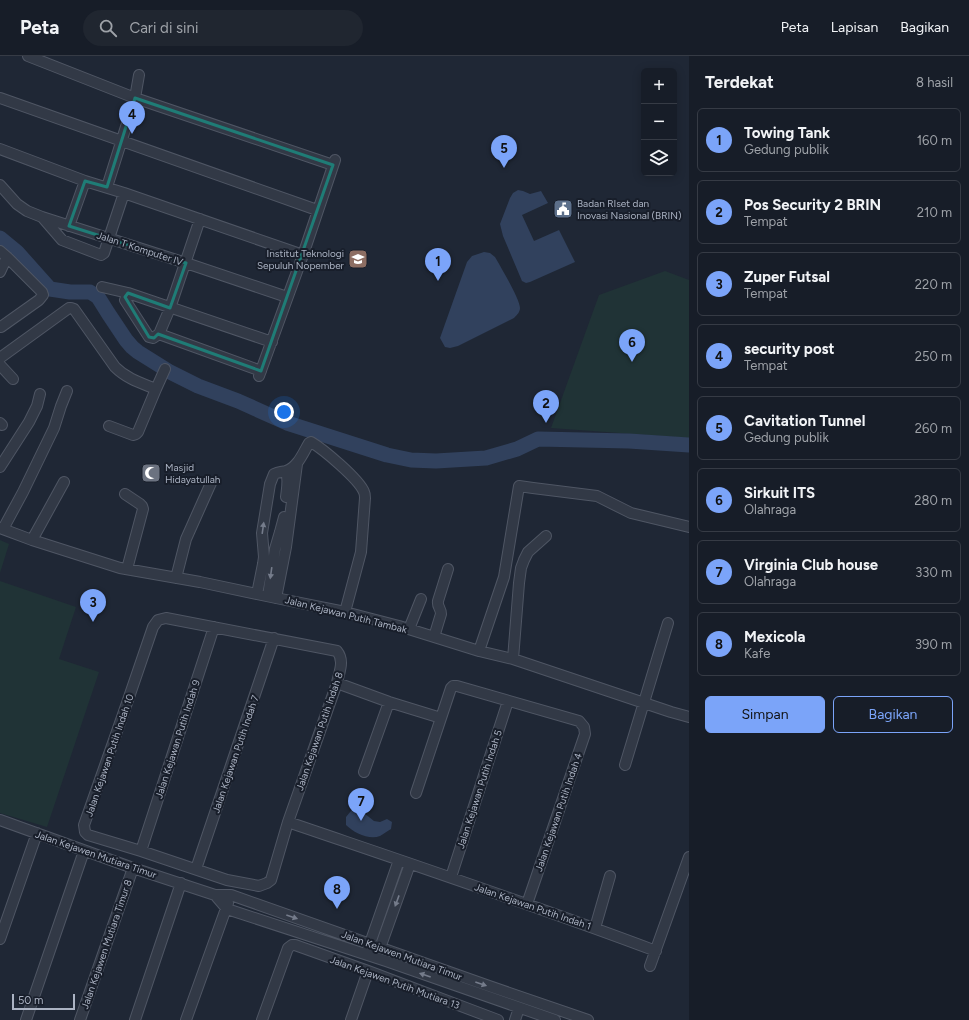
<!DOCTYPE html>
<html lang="id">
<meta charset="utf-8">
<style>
body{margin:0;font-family:Figtree,sans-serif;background:#202630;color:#f1f3f6}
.controls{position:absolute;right:12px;top:12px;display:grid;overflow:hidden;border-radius:6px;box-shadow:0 2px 10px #0003}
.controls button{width:36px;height:36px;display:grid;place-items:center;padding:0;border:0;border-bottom:1px solid #363b45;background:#171d28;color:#f1f3f6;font:20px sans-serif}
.scale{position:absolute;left:12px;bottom:10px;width:63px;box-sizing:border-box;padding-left:4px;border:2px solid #abb3c3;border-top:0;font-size:11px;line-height:14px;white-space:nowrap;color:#abb3c3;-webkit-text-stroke:3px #181e2a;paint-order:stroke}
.you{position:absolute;left:284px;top:356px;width:14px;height:14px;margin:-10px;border:3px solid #fff;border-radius:50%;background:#1a73e8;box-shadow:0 0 0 6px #1a73e833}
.badge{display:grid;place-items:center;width:26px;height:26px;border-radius:50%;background:#7ba4f9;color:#111;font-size:13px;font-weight:700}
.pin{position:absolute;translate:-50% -33px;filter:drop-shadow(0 1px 2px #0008)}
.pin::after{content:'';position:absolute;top:21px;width:14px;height:12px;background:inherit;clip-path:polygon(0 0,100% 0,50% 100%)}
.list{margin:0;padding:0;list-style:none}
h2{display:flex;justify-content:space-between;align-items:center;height:52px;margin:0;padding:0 16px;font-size:17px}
h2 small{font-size:13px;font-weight:400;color:#9ea2a8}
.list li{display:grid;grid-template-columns:26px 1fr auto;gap:12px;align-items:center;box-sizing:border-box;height:64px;margin:0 8px 8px;padding:0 8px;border:1px solid #363b45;border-radius:6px}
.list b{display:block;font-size:15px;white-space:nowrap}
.list p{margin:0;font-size:13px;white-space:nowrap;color:#9ea2a8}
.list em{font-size:13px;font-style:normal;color:#9ea2a8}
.actions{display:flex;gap:8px;padding:12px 16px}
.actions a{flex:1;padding:9px 0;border:1px solid #7ba4f9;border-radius:6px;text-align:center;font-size:14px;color:#7ba4f9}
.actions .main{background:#7ba4f9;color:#111}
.icon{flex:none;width:22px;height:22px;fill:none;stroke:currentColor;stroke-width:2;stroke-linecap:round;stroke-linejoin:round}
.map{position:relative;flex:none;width:689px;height:964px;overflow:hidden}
header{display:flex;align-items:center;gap:24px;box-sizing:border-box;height:56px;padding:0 20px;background:#171d28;border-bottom:1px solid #363b45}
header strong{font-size:19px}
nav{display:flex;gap:22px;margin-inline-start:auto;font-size:14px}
.search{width:280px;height:36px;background:#202630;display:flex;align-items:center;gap:10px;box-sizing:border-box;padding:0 14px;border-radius:22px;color:#9ea2a8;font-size:15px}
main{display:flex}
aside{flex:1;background:#171d28}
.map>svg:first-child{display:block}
</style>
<header>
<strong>Peta</strong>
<div class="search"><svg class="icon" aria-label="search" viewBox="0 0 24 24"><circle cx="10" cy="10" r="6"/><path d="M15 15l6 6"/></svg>Cari di sini</div>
<nav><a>Peta</a><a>Lapisan</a><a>Bagikan</a></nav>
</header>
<main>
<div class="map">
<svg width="689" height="964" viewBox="0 0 689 964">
<rect width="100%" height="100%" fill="#1f2735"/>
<path fill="#203336" d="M 665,215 L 689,224 L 689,382 L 551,372 L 599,239 Z
M 0,484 L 9,488 L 0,517 Z
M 0,525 L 76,551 L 59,603 L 99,616 L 47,771 L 0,757 Z"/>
<path fill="#31415d" d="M 518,134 L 523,135 L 530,138 L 541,135 L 548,147 L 522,159 L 534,185 L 559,174 L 575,206 L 530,226 L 526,227 L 522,225 L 503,180 L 500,168 L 510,142 L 513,137 Z
M 484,196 L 490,197 L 495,201 C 500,210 520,243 520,252 C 520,256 517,259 514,262 L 458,290 L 450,292 L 445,291 L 440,282 L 467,206 L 472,200 Z
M 355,750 L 374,765 L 380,766 L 387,763 L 392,766 L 391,773 C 387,775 384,778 380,780 C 369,784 354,777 346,769 L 346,761 Z"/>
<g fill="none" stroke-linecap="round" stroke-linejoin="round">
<path stroke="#31415d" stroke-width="15" d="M 0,182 L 17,196 L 50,233 L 70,236 L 90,236 L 98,241 L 108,257 L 126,284 L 132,291 L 138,296 L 170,316 L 198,330 L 238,345 L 287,367 L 387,399 L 411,404 L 436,405 L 486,402 L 517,393 L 538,383 L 629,385 L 689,389"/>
<defs>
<path id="minor" d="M 28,0 L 135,42 L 333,109
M 0,42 L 317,154
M 0,93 L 85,125 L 124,137 L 303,199
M 0,129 L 17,148 L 27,155 L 42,161 L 186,207 L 287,241
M 107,131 L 135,42 L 139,19
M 43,162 L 62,184 L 101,199 L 104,197 L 124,137
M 200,163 L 170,252 L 159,278 L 153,282 L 149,281 L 125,244 L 128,237 L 272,286
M 69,170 L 85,125
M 0,195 L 7,201 L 42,236 L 43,239 L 39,244 L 1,271
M 0,216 L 7,201
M 102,231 L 128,237
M 159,278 L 261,315
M 0,302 L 69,252 L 71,252 L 74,253 L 115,311 C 127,323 141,327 156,333 L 165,313
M 0,309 L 13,323
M 259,320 L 303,199 L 335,104
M 0,367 L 2,369
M 109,370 L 133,379 L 136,378 L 138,376 L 156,333
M 0,411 L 29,366 L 37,350 L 40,338
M 125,438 L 140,448 L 142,450 L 143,453 L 127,513
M 286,441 C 287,432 289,423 286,415
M 0,472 L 32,484 L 120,512 L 200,526 L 276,542 L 345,556 L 399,570 L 479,595 L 513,603 L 671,656 L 689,661
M 3,473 L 23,436 L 54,372 L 61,350 L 67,335
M 32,484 L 64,426
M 176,522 L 186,483 L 211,427
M 257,538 L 263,508 L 264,501 L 262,477 L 270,428 L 274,418 C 278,416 282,416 286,415 C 298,411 303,397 309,387 L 311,386 C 323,393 359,423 364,436 C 365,438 365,440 365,442 L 361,496 L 345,556
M 268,540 L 275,493 L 280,476 L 284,461
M 276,542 L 286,491 L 297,408
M 166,562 L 337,595 C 345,605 339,616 337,627 L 288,766 L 271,824 L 267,827 L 259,830 L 227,824 L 141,795 L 88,779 L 85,776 L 84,769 L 127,647 L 153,571 L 158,564 Z
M 409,573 L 421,543
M 434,581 L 441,558 C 441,552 437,551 438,545 L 448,513
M 479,595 L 504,521 L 519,430 L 533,432 L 597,440 L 631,457 L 689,471
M 513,603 L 519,527 L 521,512 L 524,504 L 528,496 L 546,480
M 337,627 L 389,646 L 441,662
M 625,709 L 668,567
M 364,716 L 389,646
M 416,737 L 451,632 L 453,630 L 457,630 L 579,665 L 584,671 L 585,678 L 527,848
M 0,764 L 133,812 L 215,839 L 231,839 L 489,930 L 588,964
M 288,766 C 411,808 534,849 656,895
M 141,795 L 214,571
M 196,813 L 274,582
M 451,821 L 508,645
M 215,839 L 227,853 L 386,905 L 555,964
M 595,872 L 610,820
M 0,883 L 37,777
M 380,892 L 410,808
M 368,893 L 399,804
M 650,910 L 689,801
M 26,964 L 84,795
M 80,964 L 133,812
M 135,964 L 181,827
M 186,964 L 228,847
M 262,964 L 288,892 L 292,889 L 295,889 L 368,915 L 498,964
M 351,964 L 368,915
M 515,964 L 519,952"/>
</defs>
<use href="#minor" stroke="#4f5664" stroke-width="12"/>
<use href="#minor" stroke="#323946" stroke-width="10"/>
</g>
<defs><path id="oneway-solid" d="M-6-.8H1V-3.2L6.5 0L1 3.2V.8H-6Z"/></defs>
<g fill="#757c8b">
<use href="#oneway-solid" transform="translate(263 472) rotate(-82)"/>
<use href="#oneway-solid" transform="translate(271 517) rotate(98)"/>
<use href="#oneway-solid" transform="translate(397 845) rotate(110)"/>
<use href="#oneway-solid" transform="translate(292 861) rotate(19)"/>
<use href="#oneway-solid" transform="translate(425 919) rotate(-161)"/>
<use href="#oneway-solid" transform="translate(481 928) rotate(19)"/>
</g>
<path fill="none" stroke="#1f7c76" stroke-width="3" stroke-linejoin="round" d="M 135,42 L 333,109 L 261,315 L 158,278 L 154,282 L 149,281 L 125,241 L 128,237 L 170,252 L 186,207 L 69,170 L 85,125 L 107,131 Z"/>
<defs>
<symbol id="civic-square" viewBox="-11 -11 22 22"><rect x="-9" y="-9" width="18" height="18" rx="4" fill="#5c6f8a" stroke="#181e2a"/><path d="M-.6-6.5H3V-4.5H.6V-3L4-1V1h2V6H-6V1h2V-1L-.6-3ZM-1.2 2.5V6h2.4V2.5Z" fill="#fff"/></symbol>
<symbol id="university-square" viewBox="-11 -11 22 22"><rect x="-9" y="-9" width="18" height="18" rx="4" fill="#8d6e63" stroke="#181e2a"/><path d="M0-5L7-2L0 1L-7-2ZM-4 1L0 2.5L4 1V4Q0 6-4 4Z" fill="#fff"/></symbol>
<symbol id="mosque-square" viewBox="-11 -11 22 22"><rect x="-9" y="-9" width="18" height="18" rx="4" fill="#6b7280" stroke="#181e2a"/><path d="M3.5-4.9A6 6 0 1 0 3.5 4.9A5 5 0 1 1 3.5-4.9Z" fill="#fff"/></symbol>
</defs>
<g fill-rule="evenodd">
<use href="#civic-square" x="552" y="142" width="22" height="22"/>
<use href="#university-square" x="347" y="192" width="22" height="22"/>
<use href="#mosque-square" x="140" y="406" width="22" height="22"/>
</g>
<g text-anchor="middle" stroke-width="4" stroke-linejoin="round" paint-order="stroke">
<g font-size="10" fill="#abb3c3" stroke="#181e2a" text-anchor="start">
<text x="577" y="151">Badan RIset dan<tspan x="577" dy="12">Inovasi Nasional (BRIN)</tspan></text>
<text x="344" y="201" text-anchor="end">Institut Teknologi<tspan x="344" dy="12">Sepuluh Nopember</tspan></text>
<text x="165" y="415">Masjid<tspan x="165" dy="12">Hidayatullah</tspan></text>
</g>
<g font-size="10" fill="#abb3c3" stroke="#181e2a">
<text transform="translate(140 192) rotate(18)" y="4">Jalan T Komputer IV</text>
<text transform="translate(346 558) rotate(14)" y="4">Jalan Kejawan Putih Tambak</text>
<text transform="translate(319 675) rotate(-71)" y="4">Jalan Kejawan Putih Indah 8</text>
<text transform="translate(177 683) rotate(-72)" y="4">Jalan Kejawan Putih Indah 9</text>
<text transform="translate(235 698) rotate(-71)" y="4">Jalan Kejawan Putih Indah 7</text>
<text transform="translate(109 699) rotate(-71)" y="4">Jalan Kejawan Putih Indah 10</text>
<text transform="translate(479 733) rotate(-72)" y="4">Jalan Kejawan Putih Indah 5</text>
<text transform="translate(558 756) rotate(-71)" y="4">Jalan Kejawan Putih Indah 4</text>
<text transform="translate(96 798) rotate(19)" y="4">Jalan Kejawen Mutiara Timur</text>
<text transform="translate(533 850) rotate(19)" y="4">Jalan Kejawan Putih Indah 1</text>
<text transform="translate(106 888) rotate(-71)" y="4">Jalan Kejawen Mutiara Timur 8</text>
<text transform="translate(402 899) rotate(20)" y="4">Jalan Kejawen Mutiara Timur</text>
<text transform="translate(395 926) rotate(20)" y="4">Jalan Kejawen Putih Mutiara 13</text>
</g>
</g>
</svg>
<div class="controls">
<button>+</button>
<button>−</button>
<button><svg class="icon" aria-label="layers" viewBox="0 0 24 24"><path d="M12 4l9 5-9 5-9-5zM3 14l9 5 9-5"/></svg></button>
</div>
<div class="scale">50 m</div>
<div class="you"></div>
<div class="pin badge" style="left:438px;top:225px">1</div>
<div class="pin badge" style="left:546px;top:367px">2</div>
<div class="pin badge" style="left:93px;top:566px">3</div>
<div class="pin badge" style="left:132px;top:78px">4</div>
<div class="pin badge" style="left:504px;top:112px">5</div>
<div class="pin badge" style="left:632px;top:306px">6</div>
<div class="pin badge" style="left:361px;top:765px">7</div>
<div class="pin badge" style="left:337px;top:853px">8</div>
</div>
<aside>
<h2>Terdekat<small>8 hasil</small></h2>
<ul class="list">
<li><span class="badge">1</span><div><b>Towing Tank</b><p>Gedung publik</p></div><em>160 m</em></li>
<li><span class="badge">2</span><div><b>Pos Security 2 BRIN</b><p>Tempat</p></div><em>210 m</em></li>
<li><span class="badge">3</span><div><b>Zuper Futsal</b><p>Tempat</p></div><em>220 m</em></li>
<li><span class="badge">4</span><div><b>security post</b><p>Tempat</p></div><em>250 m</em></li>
<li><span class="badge">5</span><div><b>Cavitation Tunnel</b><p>Gedung publik</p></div><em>260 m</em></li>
<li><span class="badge">6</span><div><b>Sirkuit ITS</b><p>Olahraga</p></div><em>280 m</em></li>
<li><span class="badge">7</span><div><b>Virginia Club house</b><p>Olahraga</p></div><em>330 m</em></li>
<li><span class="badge">8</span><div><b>Mexicola</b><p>Kafe</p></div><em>390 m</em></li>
</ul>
<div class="actions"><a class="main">Simpan</a><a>Bagikan</a></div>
</aside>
</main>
